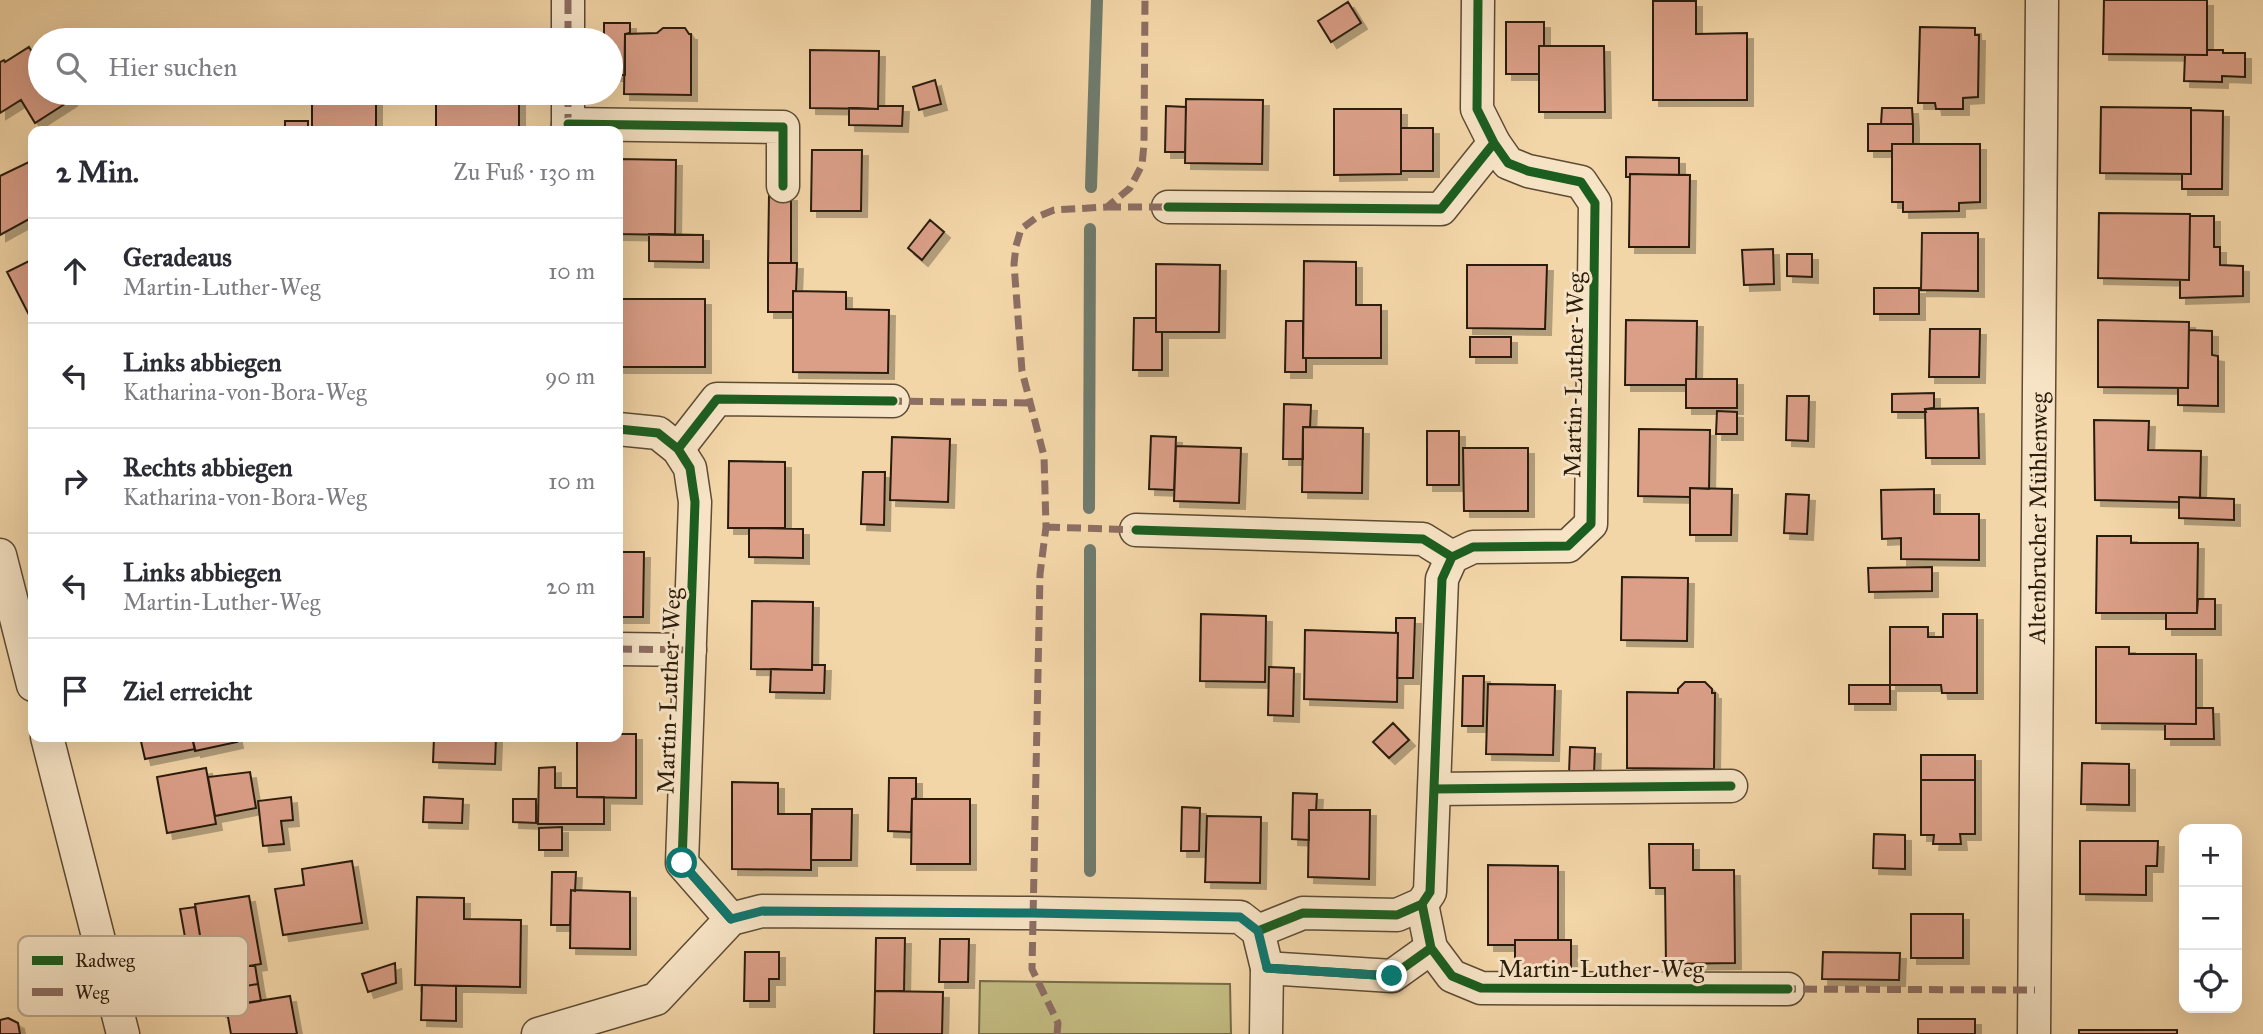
<!DOCTYPE html>
<html lang="de">
<meta charset="utf-8">
<style>
body{margin:0;font-family:"IM FELL Great Primer",serif;background:#f2f2f3;color:#2b2b33}
.controls{position:absolute;right:21px;bottom:21px;display:grid;overflow:hidden;border-radius:14px;box-shadow:0 7px 28px #0002}
.controls button{width:63px;height:63px;display:grid;place-items:center;padding:0;border:0;border-bottom:2px solid #e1e1e2;background:#fff;color:#2b2b33;font:35px sans-serif}
.stop{position:absolute;width:21px;height:21px;margin:-16px;border:5px solid #0f766e;border-radius:50%;background:#fff}
.stop.end{background:#0f766e;border-color:#fff;box-shadow:0 2px 7px #0008}
.list{margin:0;padding:0;list-style:none}
h2{display:flex;justify-content:space-between;align-items:center;height:91px;margin:0;padding:0 28px;font-size:30px}
h2 small{font-size:23px;font-weight:400;color:#7c7c81}
.list li{display:grid;grid-template-columns:46px 1fr auto;gap:21px;align-items:center;box-sizing:border-box;height:105px;padding:0 28px;border-top:2px solid #e1e1e2}
.list b{display:block;font-size:26px;white-space:nowrap}
.list p{margin:0;font-size:23px;white-space:nowrap;color:#7c7c81}
.list em{font-size:23px;font-style:normal;color:#7c7c81}
.icon{flex:none;width:38px;height:38px;fill:none;stroke:currentColor;stroke-width:2;stroke-linecap:round;stroke-linejoin:round}
.map{position:relative;flex:none;width:2263px;height:1034px;overflow:hidden}
.search{position:absolute;background:#fff;box-shadow:0 7px 28px #0002;left:28px;top:28px;width:595px;height:77px;display:flex;align-items:center;gap:18px;box-sizing:border-box;padding:0 24px;border-radius:38px;color:#7c7c81;font-size:26px}
.panel{position:absolute;background:#fff;box-shadow:0 7px 28px #0002;left:28px;top:126px;width:595px;height:616px;border-radius:14px}
.map>svg:first-child{display:block}
</style>
<div class="map">
<svg width="2263" height="1034" viewBox="0 0 2263 1034">
<defs>
<filter id="shadow"><feDropShadow dx="6" dy="6" stdDeviation="0" flood-color="#0004"/></filter>
</defs>
<rect width="100%" height="100%" fill="#f3d6a8"/>
<filter id="stains"><feTurbulence type="fractalNoise" baseFrequency=".00286" numOctaves="4"/><feColorMatrix values="0 0 0 0 .2 0 0 0 0 .09 0 0 0 0 .02 0 0 0 .5 -.17"/></filter>
<radialGradient id="worn" r=".72"><stop offset=".6" stop-color="#630" stop-opacity="0"/><stop offset="1" stop-color="#630" stop-opacity=".3"/></radialGradient>
<path fill="#c3bc82" stroke="#776c48" stroke-width="2" d="M 980,981 L 1230,984 L 1231,1034 L 979,1034 Z"/>
<g fill="none" stroke-linecap="round" stroke-linejoin="round">
<path stroke="#6f7b6d" stroke-width="12" d="M 1091,187 L 1097,0
M 1089,508 L 1090,229
M 1090,550 L 1090,871"/>
</g>
<path fill="#db9f88" stroke="#2b1d0d" stroke-width="2" filter="url(#shadow)" d="M 2104,0 L 2207,0 L 2207,55 L 2103,54 Z
M 1653,1 L 1696,1 L 1696,34 L 1747,33 L 1747,100 L 1653,100 Z
M 1348,2 L 1361,23 L 1331,42 L 1318,21 Z
M 1506,22 L 1544,22 L 1544,46 L 1539,46 L 1539,74 L 1506,74 Z
M 604,23 L 630,23 L 630,33 L 625,34 L 625,75 L 611,75 L 611,40 L 604,40 Z
M 1920,27 L 1975,28 L 1975,35 L 1979,35 L 1978,97 L 1963,98 L 1963,109 L 1936,109 L 1935,103 L 1918,103 Z
M 663,28 L 685,28 L 689,34 L 691,34 L 691,95 L 624,94 L 625,34 L 657,33 Z
M 1539,46 L 1604,46 L 1605,112 L 1539,112 Z
M 29,47 L 40,65 L 40,93 L 67,93 L 71,100 L 35,123 L 21,100 L 0,113 L 0,62 L 4,60 L 5,62 Z
M 810,50 L 879,51 L 878,109 L 810,108 Z
M 2207,50 L 2223,50 L 2223,53 L 2245,53 L 2245,77 L 2222,76 L 2222,82 L 2184,81 L 2185,55 L 2207,55 Z
M 935,80 L 941,104 L 919,110 L 913,87 Z
M 312,93 L 376,93 L 376,127 L 312,127 Z
M 436,93 L 519,93 L 519,131 L 462,131 L 462,127 L 436,127 Z
M 1186,99 L 1263,100 L 1262,164 L 1185,163 Z
M 878,106 L 903,106 L 902,126 L 849,125 L 849,108 L 878,109 Z
M 1166,106 L 1186,107 L 1185,152 L 1165,152 Z
M 2101,107 L 2191,108 L 2191,174 L 2100,173 Z
M 1882,108 L 1912,108 L 1913,124 L 1881,124 Z
M 1334,109 L 1401,109 L 1401,174 L 1334,175 Z
M 2191,110 L 2223,111 L 2222,189 L 2182,189 L 2182,174 L 2191,174 Z
M 285,121 L 308,121 L 308,131 L 285,131 Z
M 1868,124 L 1913,124 L 1913,144 L 1892,144 L 1892,151 L 1868,151 Z
M 1401,128 L 1433,128 L 1433,171 L 1401,171 Z
M 1892,144 L 1980,144 L 1980,202 L 1959,203 L 1959,211 L 1903,212 L 1903,202 L 1892,202 Z
M 812,150 L 862,150 L 861,211 L 811,211 Z
M 1626,157 L 1679,158 L 1679,175 L 1630,174 L 1630,177 L 1626,177 Z
M 618,159 L 676,160 L 675,235 L 618,234 Z
M 33,160 L 33,217 L 0,235 L 0,176 Z
M 1630,174 L 1690,175 L 1689,247 L 1629,247 Z
M 769,195 L 791,195 L 791,263 L 768,263 Z
M 2099,213 L 2190,214 L 2189,280 L 2098,278 Z
M 2190,216 L 2214,216 L 2214,247 L 2220,247 L 2220,265 L 2243,266 L 2243,296 L 2180,298 L 2180,280 L 2189,280 Z
M 930,220 L 944,232 L 922,260 L 908,248 Z
M 1922,233 L 1978,233 L 1978,291 L 1921,290 Z
M 649,234 L 703,235 L 703,262 L 649,261 Z
M 1773,249 L 1774,284 L 1744,285 L 1742,250 Z
M 1787,254 L 1812,254 L 1812,277 L 1787,276 Z
M 33,259 L 33,313 L 29,315 L 7,272 Z
M 1304,261 L 1356,262 L 1356,305 L 1381,305 L 1381,358 L 1303,358 Z
M 768,263 L 797,263 L 796,291 L 793,291 L 793,312 L 768,312 Z
M 1156,264 L 1220,265 L 1219,332 L 1156,332 Z
M 1467,265 L 1547,265 L 1545,329 L 1467,328 Z
M 1874,288 L 1919,288 L 1919,314 L 1874,314 Z
M 793,291 L 846,292 L 846,309 L 889,310 L 888,373 L 793,372 Z
M 618,299 L 705,299 L 705,367 L 618,367 Z
M 1134,318 L 1156,318 L 1156,332 L 1162,332 L 1162,370 L 1133,370 Z
M 1626,320 L 1697,321 L 1696,379 L 1686,379 L 1686,385 L 1625,385 Z
M 2098,320 L 2189,322 L 2188,388 L 2098,387 Z
M 1286,321 L 1303,321 L 1303,358 L 1306,358 L 1306,372 L 1285,372 Z
M 1930,329 L 1980,329 L 1979,377 L 1929,377 Z
M 2189,330 L 2212,331 L 2212,355 L 2218,356 L 2218,406 L 2178,405 L 2178,388 L 2188,388 Z
M 1470,337 L 1511,337 L 1511,357 L 1470,357 Z
M 1686,379 L 1737,379 L 1737,408 L 1686,408 Z
M 1934,393 L 1934,408 L 1925,409 L 1926,412 L 1892,412 L 1892,394 Z
M 1787,396 L 1809,396 L 1808,441 L 1786,440 Z
M 1284,404 L 1311,405 L 1310,427 L 1303,427 L 1303,459 L 1283,459 Z
M 1978,408 L 1979,458 L 1926,458 L 1925,409 Z
M 1717,411 L 1737,412 L 1737,434 L 1716,434 Z
M 2094,420 L 2149,421 L 2148,450 L 2201,451 L 2200,498 L 2179,497 L 2179,502 L 2095,500 Z
M 1303,427 L 1363,428 L 1362,493 L 1302,492 Z
M 1639,429 L 1710,430 L 1709,489 L 1690,488 L 1690,497 L 1638,496 Z
M 1427,431 L 1459,431 L 1459,485 L 1427,485 Z
M 1151,436 L 1176,437 L 1174,490 L 1149,489 Z
M 892,437 L 950,439 L 948,502 L 890,500 Z
M 1176,446 L 1241,448 L 1239,503 L 1174,501 Z
M 1463,448 L 1528,448 L 1528,511 L 1464,511 Z
M 729,461 L 785,462 L 785,528 L 728,528 Z
M 863,472 L 885,472 L 884,525 L 861,524 Z
M 1690,488 L 1732,489 L 1731,535 L 1690,535 Z
M 1934,489 L 1934,514 L 1979,514 L 1979,560 L 1901,559 L 1901,538 L 1882,539 L 1881,490 Z
M 1786,494 L 1809,495 L 1807,534 L 1784,533 Z
M 2179,497 L 2234,499 L 2234,520 L 2179,518 Z
M 749,528 L 803,529 L 803,558 L 749,557 Z
M 2097,536 L 2131,536 L 2131,543 L 2198,543 L 2197,613 L 2096,613 Z
M 618,552 L 644,552 L 643,617 L 618,617 Z
M 1932,567 L 1932,591 L 1869,592 L 1868,568 Z
M 1622,577 L 1688,578 L 1687,641 L 1621,640 Z
M 2198,599 L 2215,599 L 2215,629 L 2166,629 L 2166,613 L 2197,613 Z
M 752,601 L 813,602 L 812,670 L 751,669 Z
M 1201,614 L 1266,616 L 1265,682 L 1200,681 Z
M 1943,614 L 1977,614 L 1977,693 L 1942,693 L 1941,685 L 1890,685 L 1890,627 L 1928,627 L 1928,637 L 1943,637 Z
M 1396,618 L 1415,618 L 1413,678 L 1397,678 L 1398,633 L 1396,633 Z
M 1305,630 L 1398,633 L 1397,702 L 1304,699 Z
M 2096,647 L 2129,647 L 2129,654 L 2196,654 L 2196,724 L 2096,723 Z
M 812,665 L 825,665 L 824,693 L 770,692 L 771,669 L 812,670 Z
M 1269,667 L 1294,668 L 1293,716 L 1268,715 Z
M 1463,676 L 1484,676 L 1483,726 L 1462,726 Z
M 1685,682 L 1705,682 L 1712,689 L 1712,693 L 1715,693 L 1714,769 L 1627,768 L 1627,692 L 1678,693 L 1678,689 Z
M 1488,684 L 1555,685 L 1553,755 L 1486,754 Z
M 1849,685 L 1890,685 L 1890,704 L 1849,704 Z
M 2196,708 L 2213,708 L 2214,739 L 2165,739 L 2165,724 L 2196,724 Z
M 1393,723 L 1409,740 L 1389,758 L 1373,742 Z
M 618,734 L 636,734 L 636,798 L 577,797 L 577,737 L 618,737 Z
M 140,737 L 192,737 L 195,749 L 145,759 Z
M 192,737 L 236,737 L 237,742 L 195,751 Z
M 434,737 L 496,737 L 495,764 L 433,762 Z
M 1570,747 L 1595,748 L 1594,774 L 1569,773 Z
M 1921,755 L 1975,755 L 1975,780 L 1921,780 Z
M 2082,763 L 2129,764 L 2129,805 L 2081,804 Z
M 555,767 L 555,788 L 577,788 L 577,797 L 604,797 L 604,824 L 538,824 L 539,768 Z
M 206,768 L 216,824 L 167,833 L 157,777 Z
M 250,772 L 256,808 L 215,816 L 208,777 Z
M 889,778 L 916,778 L 916,798 L 912,799 L 911,832 L 888,831 Z
M 1921,780 L 1975,780 L 1975,834 L 1960,834 L 1961,844 L 1933,844 L 1934,835 L 1921,835 Z
M 732,782 L 778,783 L 778,814 L 811,814 L 811,870 L 732,869 Z
M 1293,793 L 1317,794 L 1316,810 L 1309,810 L 1309,840 L 1292,839 Z
M 291,797 L 293,820 L 281,821 L 284,844 L 263,846 L 258,801 Z
M 424,797 L 463,799 L 462,823 L 423,822 Z
M 513,799 L 536,799 L 536,823 L 513,822 Z
M 912,799 L 970,799 L 970,864 L 911,864 Z
M 1182,807 L 1200,808 L 1199,851 L 1181,851 Z
M 812,809 L 852,809 L 851,860 L 811,860 Z
M 1309,810 L 1370,810 L 1369,879 L 1308,877 Z
M 1207,816 L 1261,817 L 1260,883 L 1205,882 Z
M 562,827 L 562,850 L 539,850 L 539,828 Z
M 1874,834 L 1905,835 L 1905,869 L 1873,868 Z
M 2080,841 L 2158,841 L 2157,866 L 2146,866 L 2146,895 L 2080,894 Z
M 1649,844 L 1693,844 L 1693,870 L 1734,870 L 1735,963 L 1666,964 L 1665,888 L 1650,888 Z
M 352,861 L 362,923 L 283,935 L 275,889 L 304,885 L 302,869 Z
M 1488,865 L 1558,866 L 1558,940 L 1515,940 L 1515,945 L 1488,945 Z
M 552,872 L 576,872 L 575,891 L 571,890 L 570,925 L 551,925 Z
M 571,890 L 630,892 L 630,949 L 570,948 Z
M 249,896 L 261,964 L 206,973 L 195,904 Z
M 417,897 L 464,898 L 464,919 L 521,920 L 520,987 L 415,985 Z
M 195,907 L 201,941 L 186,943 L 180,909 Z
M 1911,914 L 1963,914 L 1963,958 L 1911,958 Z
M 876,938 L 905,938 L 904,991 L 875,991 Z
M 940,939 L 969,939 L 968,982 L 939,982 Z
M 1515,940 L 1571,940 L 1571,976 L 1515,975 Z
M 745,952 L 779,952 L 779,979 L 769,979 L 769,1001 L 744,1001 Z
M 1823,952 L 1900,953 L 1899,980 L 1822,979 Z
M 395,963 L 396,983 L 368,992 L 362,974 Z
M 255,965 L 258,984 L 217,991 L 214,972 Z
M 258,984 L 261,1001 L 226,1006 L 227,1010 L 220,1011 L 217,991 Z
M 422,985 L 456,986 L 456,1021 L 421,1020 Z
M 875,991 L 943,992 L 942,1034 L 874,1034 Z
M 290,996 L 297,1034 L 231,1034 L 226,1006 Z
M 8,1018 L 18,1023 L 20,1034 L 0,1034 L 0,1020 Z
M 1918,1019 L 1975,1019 L 1975,1034 L 1918,1034 Z
M 2079,1030 L 2177,1030 L 2177,1034 L 2079,1034 Z"/>
<g fill="none" stroke-linecap="round" stroke-linejoin="round">
<defs>
<g id="street">
<path d="M 568,0 L 568,40"/>
<path d="M 568,124 L 783,127 L 783,186"/>
<path d="M 568,131 L 568,93"/>
<path d="M 1168,207 L 1441,209 L 1494,143"/>
<path d="M 618,429 L 658,433 L 678,449 L 690,468 L 695,502 L 682,863 L 731,919"/>
<path d="M 678,449 L 717,399 L 893,401"/>
<path d="M 1136,530 L 1423,539 L 1452,557"/>
<path d="M 0,555 L 33,685"/>
<path d="M 618,649 L 690,650"/>
<path d="M 47,737 L 123,1034"/>
<path d="M 1435,789 L 1731,786"/>
<path d="M 1422,904 L 1431,948 L 1452,976 L 1481,988 L 1788,989"/>
<path d="M 1258,931 L 1303,913 L 1397,915 L 1422,904 L 1430,892 L 1442,579 L 1452,557 L 1473,547 L 1568,546 L 1591,524 L 1595,203 L 1581,182 L 1528,171 L 1508,163 L 1494,143 L 1477,109 L 1478,0"/>
<path d="M 1267,968 L 1392,976 L 1431,948"/>
<path d="M 538,1034 L 656,999 L 731,919 L 762,911 L 1032,913 L 1240,917 L 1258,931 L 1267,968 L 1266,1034"/>
<path id="s1" d="M 2034,1034 L 2042,0"/>
</g>
</defs>
<use href="#street" stroke="#5d4b34" stroke-width="35"/>
<use href="#street" stroke="#f7e4c6" stroke-width="32"/>
<path stroke="#8d6e63" stroke-width="7" stroke-dasharray="14 7" stroke-linecap="butt" d="M 568,0 L 568,40
M 568,128 L 568,93
M 1107,207 L 1172,207
M 888,401 L 1030,403
M 1046,527 L 1142,530
M 618,649 L 690,650
M 1782,989 L 2035,990
M 1057,1034 L 1058,1023 L 1032,969 L 1040,574 L 1046,527 L 1044,456 L 1022,371 L 1014,264 L 1016,246 L 1021,229 L 1037,217 L 1054,210 L 1107,207 L 1130,188 L 1142,165 L 1144,144 L 1145,0"/>
<defs>
<path id="cycleway" d="M 568,124 L 783,127 L 783,186
M 1168,207 L 1441,209 L 1494,143
M 618,429 L 658,433 L 678,449 L 690,468 L 695,502 L 682,863 L 731,919
M 678,449 L 717,399 L 893,401
M 1136,530 L 1423,539 L 1452,557
M 1435,789 L 1731,786
M 1422,904 L 1431,948 L 1452,976 L 1481,988 L 1788,989
M 1258,931 L 1303,913 L 1397,915 L 1422,904 L 1430,892 L 1442,579 L 1452,557 L 1473,547 L 1568,546 L 1591,524 L 1595,203 L 1581,182 L 1528,171 L 1508,163 L 1494,143 L 1477,109 L 1478,0
M 1267,968 L 1392,976 L 1431,948"/>
</defs>
<use href="#cycleway" stroke="#f7e4c6" stroke-width="13"/>
<use href="#cycleway" stroke="#1b5e20" stroke-width="9"/>
</g>
<g fill="none" stroke-linecap="round" stroke-linejoin="round">
<path stroke="#0f766e" stroke-width="9" d="M 682,863 L 731,919 L 762,911 L 1032,913 L 1240,917 L 1258,931 L 1267,968 L 1392,976"/>
</g>
<g text-anchor="middle" stroke-width="6" stroke-linejoin="round" paint-order="stroke">
<g font-size="24" fill="#2b1d0d" stroke="#f7e4c6">
<text transform="translate(1574 375) rotate(-89)" y="8">Martin-Luther-Weg</text>
<text dy="8" stroke="none"><textPath href="#s1" startOffset="516">Altenbrucher Mühlenweg</textPath></text>
<text transform="translate(669 691) rotate(-88)" y="8">Martin-Luther-Weg</text>
<text x="1601" y="977">Martin-Luther-Weg</text>
</g>
</g>
<rect x="18" y="936" width="230" height="80" rx="10" fill="#f7e4c6" stroke="#baa88e" stroke-width="2"/>
<rect x="32" y="956" width="31" height="9" fill="#1b5e20"/>
<rect x="32" y="988" width="31" height="8" fill="#8d6e63"/>
<g font-size="19" fill="#2b1d0d">
<text x="75" y="967">Radweg</text>
<text x="75" y="999">Weg</text>
</g>
<rect width="100%" height="100%" filter="url(#stains)"/>
<rect width="100%" height="100%" fill="url(#worn)"/>
</svg>
<div class="controls">
<button>+</button>
<button>−</button>
<button><svg class="icon" aria-label="locate" viewBox="0 0 24 24"><circle cx="12" cy="12" r="6"/><path d="M12 2v4M12 18v4M2 12h4M18 12h4"/></svg></button>
</div>
<div class="stop" style="left:682px;top:863px"></div>
<div class="stop end" style="left:1392px;top:976px"></div>
<div class="search"><svg class="icon" aria-label="search" viewBox="0 0 24 24"><circle cx="10" cy="10" r="6"/><path d="M15 15l6 6"/></svg>Hier suchen</div>
<section class="panel">
<h2>2 Min.<small>Zu Fuß · 130 m</small></h2>
<ul class="list">
<li><svg class="icon" aria-label="ahead" viewBox="0 0 24 24"><path d="M12 20V5M6 11l6-6 6 6"/></svg><div><b>Geradeaus</b><p>Martin-Luther-Weg</p></div><em>10 m</em></li>
<li><svg class="icon" aria-label="left" viewBox="0 0 24 24"><path d="M17 20v-9H6M10 6l-5 5 5 5"/></svg><div><b>Links abbiegen</b><p>Katharina-von-Bora-Weg</p></div><em>90 m</em></li>
<li><svg class="icon" aria-label="right" viewBox="0 0 24 24"><path d="M7 20v-9h11M14 6l5 5-5 5"/></svg><div><b>Rechts abbiegen</b><p>Katharina-von-Bora-Weg</p></div><em>10 m</em></li>
<li><svg class="icon" aria-label="left" viewBox="0 0 24 24"><path d="M17 20v-9H6M10 6l-5 5 5 5"/></svg><div><b>Links abbiegen</b><p>Martin-Luther-Weg</p></div><em>20 m</em></li>
<li><svg class="icon" aria-label="arrive" viewBox="0 0 24 24"><path d="M6 21V4h12l-3 4 3 4H6"/></svg><div><b>Ziel erreicht</b></div></li>
</ul>
</section>
</div>
